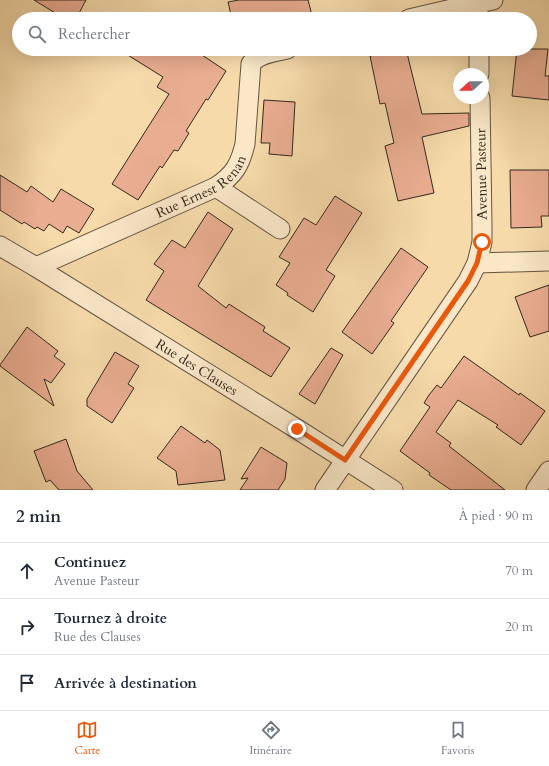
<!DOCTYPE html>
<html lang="fr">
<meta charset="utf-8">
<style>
body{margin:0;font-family:Cardo,serif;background:#f2f2f3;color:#1f2937}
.compass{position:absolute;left:453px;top:68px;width:36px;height:36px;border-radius:50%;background:#fff;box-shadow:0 4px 16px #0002;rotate:249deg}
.stop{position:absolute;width:12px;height:12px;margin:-9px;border:3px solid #ea580c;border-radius:50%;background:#fff}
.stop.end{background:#ea580c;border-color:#fff;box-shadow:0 1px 4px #0008}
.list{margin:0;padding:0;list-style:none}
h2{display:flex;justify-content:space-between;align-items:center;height:52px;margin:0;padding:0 16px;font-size:17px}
h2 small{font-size:13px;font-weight:400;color:#747a83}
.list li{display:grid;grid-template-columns:26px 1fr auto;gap:12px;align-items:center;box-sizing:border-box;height:56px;padding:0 16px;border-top:1px solid #e0e1e3}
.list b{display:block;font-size:15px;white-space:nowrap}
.list p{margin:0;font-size:13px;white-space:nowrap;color:#747a83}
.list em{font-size:13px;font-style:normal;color:#747a83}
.icon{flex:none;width:22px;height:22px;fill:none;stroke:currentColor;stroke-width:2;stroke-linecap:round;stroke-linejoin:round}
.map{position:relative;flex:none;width:549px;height:490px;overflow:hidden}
.search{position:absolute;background:#fff;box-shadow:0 4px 16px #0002;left:12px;right:12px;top:12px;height:44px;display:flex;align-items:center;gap:10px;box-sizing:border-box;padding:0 14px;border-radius:22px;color:#747a83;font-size:15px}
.sheet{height:220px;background:#fff}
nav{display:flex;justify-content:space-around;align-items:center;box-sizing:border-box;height:56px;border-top:1px solid #e0e1e3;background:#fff;font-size:11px;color:#747a83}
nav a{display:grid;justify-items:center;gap:2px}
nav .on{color:#ea580c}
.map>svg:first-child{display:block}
</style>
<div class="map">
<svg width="549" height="490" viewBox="0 0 549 490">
<rect width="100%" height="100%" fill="#f6daaa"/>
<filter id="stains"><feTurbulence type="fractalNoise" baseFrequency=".005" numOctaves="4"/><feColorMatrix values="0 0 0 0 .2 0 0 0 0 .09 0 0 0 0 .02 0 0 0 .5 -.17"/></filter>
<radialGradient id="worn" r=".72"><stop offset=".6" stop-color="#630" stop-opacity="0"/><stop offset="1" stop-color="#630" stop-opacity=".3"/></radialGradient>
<path fill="#e9ad91" stroke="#34281e" d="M 34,0 L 86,0 L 76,19 L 65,19 Z
M 239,0 L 308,0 L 313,19 L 232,19 L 228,2 Z
M 118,49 L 193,49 L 226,71 L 208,100 L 206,99 L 186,131 L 189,133 L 178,151 L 174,150 L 162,168 L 160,166 L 138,200 L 112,184 L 169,94 L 157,87 L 163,77 Z
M 406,49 L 422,114 L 469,113 L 469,126 L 422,137 L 434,193 L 398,201 L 385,146 L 394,143 L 385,103 L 380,104 L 370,56 Z
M 517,49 L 548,49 L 545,76 L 549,76 L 549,100 L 512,96 Z
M 264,100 L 295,102 L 292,156 L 269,154 L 270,143 L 261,143 Z
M 510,170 L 549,170 L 549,216 L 541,216 L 542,227 L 511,228 Z
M 0,175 L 27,192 L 31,186 L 53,202 L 61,189 L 94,209 L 79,233 L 67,226 L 63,233 L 49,224 L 44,231 L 37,227 L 35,229 L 24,222 L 22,224 L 0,210 Z
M 335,196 L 362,213 L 326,270 L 335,276 L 313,312 L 287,295 L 288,293 L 276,285 L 290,263 L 279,257 L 304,218 L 316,225 Z
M 208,212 L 233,229 L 198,286 L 226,308 L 229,304 L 265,327 L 263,331 L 290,348 L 271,377 L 146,300 L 164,271 L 154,264 L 172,240 L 185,248 Z
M 401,248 L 428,267 L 391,321 L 394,323 L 372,354 L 342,332 Z
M 549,285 L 549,331 L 530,337 L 515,297 Z
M 27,327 L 58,351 L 54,356 L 65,364 L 51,383 L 44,379 L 54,406 L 0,366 L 0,365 Z
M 331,348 L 343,355 L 315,404 L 299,394 Z
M 115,352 L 139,366 L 128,384 L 134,388 L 112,423 L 87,406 L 87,399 Z
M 464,356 L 519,395 L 520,393 L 545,411 L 521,445 L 496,427 L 498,425 L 458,400 L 436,432 L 451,443 L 449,446 L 505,490 L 451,490 L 429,475 L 430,473 L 400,451 L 430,407 L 424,403 L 429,395 L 437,385 L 441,388 Z
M 181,426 L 205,443 L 207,440 L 220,450 L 225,480 L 178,485 L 176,471 L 157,458 Z
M 66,439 L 77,471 L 93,490 L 59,490 L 50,480 L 46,482 L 34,451 Z
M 261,447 L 287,463 L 285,479 L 278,490 L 240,490 L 248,478 L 241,479 Z"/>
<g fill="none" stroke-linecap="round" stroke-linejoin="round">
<defs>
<g id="street">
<path d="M 409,19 L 478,3"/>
<path d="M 478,19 L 478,3 L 493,0"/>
<path d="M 479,49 L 479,74"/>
<path d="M 216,187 L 280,229"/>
<path id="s1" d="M 0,246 L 36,267 L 297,429 L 393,490"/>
<path d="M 477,263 L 549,261"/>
<path id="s2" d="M 36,267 L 216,187 C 234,175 240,165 245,144 L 251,64 C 258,53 275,52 287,49"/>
<path d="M 325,490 L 468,281 L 477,263 L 482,242 L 482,225 L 480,98"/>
<path d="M 536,490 L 549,471"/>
</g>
</defs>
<use href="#street" stroke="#645441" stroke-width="21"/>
<use href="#street" stroke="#f9e7c8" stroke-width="19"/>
</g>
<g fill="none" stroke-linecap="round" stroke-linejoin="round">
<path stroke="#ea580c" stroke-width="5" d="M 297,429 L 345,460 L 468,281 L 477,263 L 482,242"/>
</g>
<g text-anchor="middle" stroke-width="4" stroke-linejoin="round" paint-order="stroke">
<g font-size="14" fill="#34281e" stroke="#f9e7c8">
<text transform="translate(481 174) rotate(-91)" y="5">Avenue Pasteur</text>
<text dy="5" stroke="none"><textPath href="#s2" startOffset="185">Rue Ernest Renan</textPath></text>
<text dy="5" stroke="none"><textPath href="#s1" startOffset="231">Rue des Clauses</textPath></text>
</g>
</g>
<rect width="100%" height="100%" filter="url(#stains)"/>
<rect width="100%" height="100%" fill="url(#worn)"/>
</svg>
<svg class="compass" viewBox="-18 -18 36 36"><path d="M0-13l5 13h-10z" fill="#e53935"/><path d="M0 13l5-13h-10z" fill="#747a83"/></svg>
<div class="stop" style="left:482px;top:242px"></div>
<div class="stop end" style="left:297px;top:429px"></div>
<div class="search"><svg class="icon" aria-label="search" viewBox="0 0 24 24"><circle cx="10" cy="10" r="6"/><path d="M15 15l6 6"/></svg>Rechercher</div>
</div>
<section class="sheet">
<h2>2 min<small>À pied · 90 m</small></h2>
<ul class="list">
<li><svg class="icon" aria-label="ahead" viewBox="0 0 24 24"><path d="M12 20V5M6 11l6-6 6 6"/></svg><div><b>Continuez</b><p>Avenue Pasteur</p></div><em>70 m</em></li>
<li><svg class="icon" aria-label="right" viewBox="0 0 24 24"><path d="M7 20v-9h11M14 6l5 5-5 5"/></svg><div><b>Tournez à droite</b><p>Rue des Clauses</p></div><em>20 m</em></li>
<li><svg class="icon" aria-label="arrive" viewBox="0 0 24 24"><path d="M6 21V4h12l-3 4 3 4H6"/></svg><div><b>Arrivée à destination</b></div></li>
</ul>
</section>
<nav>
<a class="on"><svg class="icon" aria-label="map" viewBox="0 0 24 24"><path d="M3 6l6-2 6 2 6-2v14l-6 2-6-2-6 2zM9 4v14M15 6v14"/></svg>Carte</a>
<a><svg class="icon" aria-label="directions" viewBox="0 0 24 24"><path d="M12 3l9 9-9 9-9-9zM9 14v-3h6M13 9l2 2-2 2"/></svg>Itinéraire</a>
<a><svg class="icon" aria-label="saved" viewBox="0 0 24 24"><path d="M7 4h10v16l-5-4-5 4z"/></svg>Favoris</a>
</nav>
